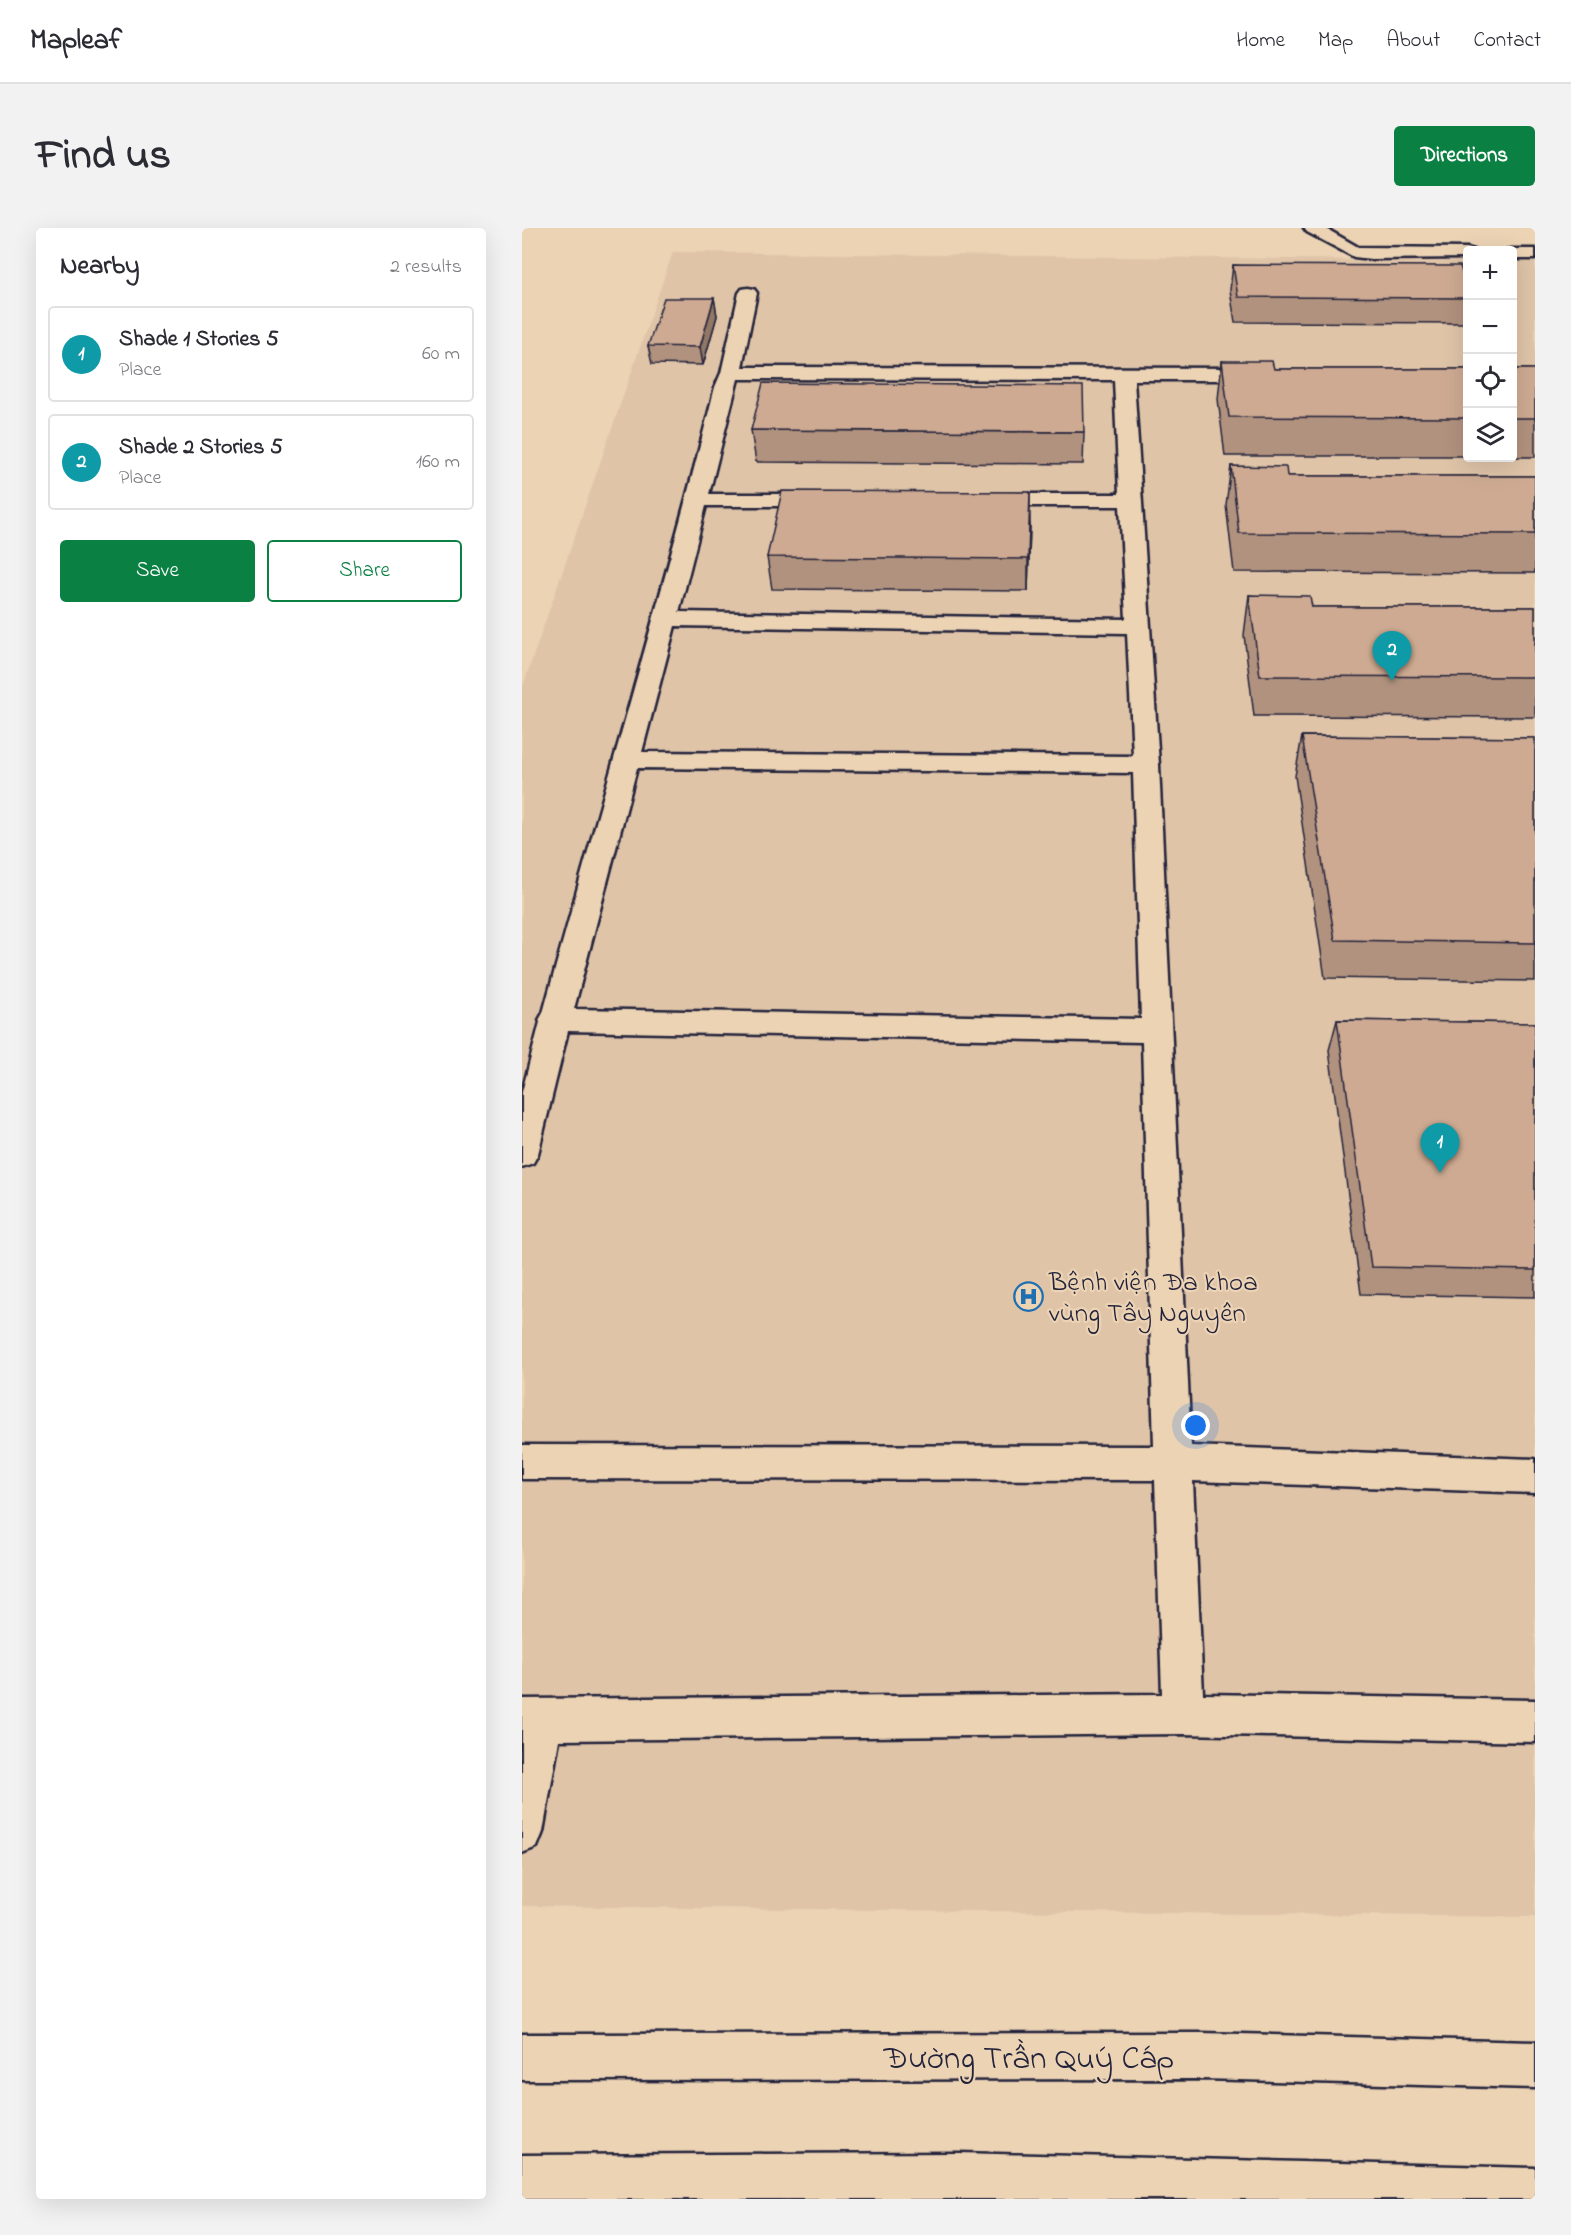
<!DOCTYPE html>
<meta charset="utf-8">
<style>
body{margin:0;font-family:"Indie Flower",sans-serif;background:#f2f2f3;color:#2b2b33}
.controls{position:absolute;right:18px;top:18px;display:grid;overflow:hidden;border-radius:6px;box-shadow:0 6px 24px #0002}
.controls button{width:54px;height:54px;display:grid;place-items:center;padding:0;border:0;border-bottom:2px solid #e1e1e2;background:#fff;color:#2b2b33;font:30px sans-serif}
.you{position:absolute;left:674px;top:1198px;width:21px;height:21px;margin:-15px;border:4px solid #fff;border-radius:50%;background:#1a73e8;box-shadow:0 0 0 9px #1a73e833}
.badge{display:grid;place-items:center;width:39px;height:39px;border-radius:50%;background:#0b8043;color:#fff;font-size:20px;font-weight:700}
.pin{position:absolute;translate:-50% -50px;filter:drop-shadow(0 2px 3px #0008)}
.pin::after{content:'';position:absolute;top:32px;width:21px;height:18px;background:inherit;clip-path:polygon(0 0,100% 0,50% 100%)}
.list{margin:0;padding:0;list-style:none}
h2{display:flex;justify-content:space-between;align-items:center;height:78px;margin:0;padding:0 24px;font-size:26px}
h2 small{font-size:20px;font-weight:400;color:#7c7c81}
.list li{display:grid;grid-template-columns:39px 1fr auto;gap:18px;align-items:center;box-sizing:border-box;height:96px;margin:0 12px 12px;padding:0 12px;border:2px solid #e1e1e2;border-radius:6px}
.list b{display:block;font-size:22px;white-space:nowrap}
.list p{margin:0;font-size:20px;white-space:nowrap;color:#7c7c81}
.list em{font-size:20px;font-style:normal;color:#7c7c81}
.actions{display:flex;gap:12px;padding:18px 24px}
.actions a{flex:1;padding:14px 0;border:2px solid #0b8043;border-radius:6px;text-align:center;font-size:21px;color:#0b8043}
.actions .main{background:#0b8043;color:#fff}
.icon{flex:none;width:33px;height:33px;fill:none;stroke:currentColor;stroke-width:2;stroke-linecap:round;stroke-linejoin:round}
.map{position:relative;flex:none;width:1013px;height:1971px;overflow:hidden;border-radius:6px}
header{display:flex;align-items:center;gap:36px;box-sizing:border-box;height:84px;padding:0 30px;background:#fff;border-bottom:2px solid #e1e1e2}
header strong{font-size:28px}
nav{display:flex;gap:33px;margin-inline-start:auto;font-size:21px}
.intro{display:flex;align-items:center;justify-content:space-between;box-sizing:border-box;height:144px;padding:0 36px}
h1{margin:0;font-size:42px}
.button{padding:15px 27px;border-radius:6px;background:#0b8043;color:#fff;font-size:21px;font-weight:700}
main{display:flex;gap:36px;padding:0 36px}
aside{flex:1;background:#fff;border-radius:6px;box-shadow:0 6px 24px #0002}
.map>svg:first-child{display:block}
</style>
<header>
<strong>Mapleaf</strong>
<nav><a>Home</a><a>Map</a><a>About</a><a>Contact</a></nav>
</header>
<div class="intro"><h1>Find us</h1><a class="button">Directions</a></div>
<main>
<aside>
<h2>Nearby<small>2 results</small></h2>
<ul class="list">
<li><span class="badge" style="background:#0f9aa8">1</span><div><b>Shade 1 Stories 5</b><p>Place</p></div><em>60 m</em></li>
<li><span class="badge" style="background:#0f9aa8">2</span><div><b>Shade 2 Stories 5</b><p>Place</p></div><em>160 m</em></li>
</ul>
<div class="actions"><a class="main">Save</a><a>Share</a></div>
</aside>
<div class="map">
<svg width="1013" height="1971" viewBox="0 0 1013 1971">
<rect width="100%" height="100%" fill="#ecd3b4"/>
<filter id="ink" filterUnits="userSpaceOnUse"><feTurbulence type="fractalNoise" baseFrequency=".0167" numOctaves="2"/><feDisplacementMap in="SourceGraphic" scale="12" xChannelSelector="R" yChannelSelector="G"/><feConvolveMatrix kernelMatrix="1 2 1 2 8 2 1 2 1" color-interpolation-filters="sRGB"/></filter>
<g filter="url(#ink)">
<path fill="#dfc4a8" d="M 151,24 L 945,33 L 945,230 L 990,230 L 991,34 L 1013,34 L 1013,1689 L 0,1678 L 0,461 Z"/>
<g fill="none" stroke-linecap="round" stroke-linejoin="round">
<defs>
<path id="minor" d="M 782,0 L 803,0 L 836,19 L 945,20 L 952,22 L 945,22 L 945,30 L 849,31 L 832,29 L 785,4 Z
M 990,21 L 1013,21 L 1013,31 L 990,31 L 990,22 L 984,22 Z
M 226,60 L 232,61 L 235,65 L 220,139 L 743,140 L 750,142 L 753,146 L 750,150 L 743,152 L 612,152 L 637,537 L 669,1218 L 1013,1231 L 1013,1265 L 671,1253 L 681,1466 L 1013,1472 L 1013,1514 L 661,1506 L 37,1512 L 21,1604 L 15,1619 L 0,1625 L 0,1471 L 640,1466 L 633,1252 L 0,1251 L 0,1217 L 632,1218 L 620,814 L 46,803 L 16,926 L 11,935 L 0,939 L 0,864 L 18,794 L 17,792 L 21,785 C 78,575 140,370 193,159 L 199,145 L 217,65 L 220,61 ZM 216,151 L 592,152 L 597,266 L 464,266 L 456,267 L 453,272 L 456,277 L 464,278 L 598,278 L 604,391 L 157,384 L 184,278 L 302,278 L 310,277 L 313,272 L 310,267 L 302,266 L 187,266 ZM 153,398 L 605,405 L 611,528 L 120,524 ZM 115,540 L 611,545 L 619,791 L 52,781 Z
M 679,1805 L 1013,1814 L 1013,1860 L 679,1851 L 0,1852 L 0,1806 Z
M 437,1925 L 1013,1940 L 1013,1971 L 0,1971 L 0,1927 Z"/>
</defs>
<use href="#minor" stroke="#22223b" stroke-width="5"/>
<use href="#minor" fill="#ecd3b4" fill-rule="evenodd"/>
</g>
<path fill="#b1927e" stroke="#22223b" stroke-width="1.5" d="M 711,37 L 945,59 L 945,87 L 944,95 L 713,94 L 708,62 Z
M 192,70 L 195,88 L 181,137 L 130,136 L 126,118 Z
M 700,133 L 752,141 L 945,141 L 945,228 L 703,228 L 696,171 Z
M 990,141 L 1013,141 L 1013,229 L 990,229 Z
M 229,202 L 562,204 L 561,236 L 234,234 Z
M 709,238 L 765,248 L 1013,248 L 1013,345 L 712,344 L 704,277 Z
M 508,296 L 506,363 L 250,361 L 245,329 Z
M 727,367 L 790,379 L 1013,379 L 1013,489 L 732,488 L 722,407 Z
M 780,508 L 1013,510 L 1013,753 L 803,750 L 773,548 Z
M 815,792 L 1013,795 L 1013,1069 L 839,1066 L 807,822 Z"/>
<path fill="#907766" stroke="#22223b" stroke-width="1.5" d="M 192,70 L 195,88 L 181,137 L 178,119 Z
M 508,264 L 508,296 L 506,363 L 506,331 Z"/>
<path fill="#ceaa92" stroke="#22223b" stroke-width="1.5" d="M 711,37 L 938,38 L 945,59 L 945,70 L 716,69 Z
M 142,70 L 192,70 L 178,119 L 126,118 Z
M 700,133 L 750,133 L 752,141 L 945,141 L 945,190 L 707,189 Z
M 990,141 L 1013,141 L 1013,190 L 990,190 Z
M 241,155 L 561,158 L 562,204 L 229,202 Z
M 709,238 L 764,239 L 765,248 L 1013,248 L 1013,306 L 717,305 Z
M 260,263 L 508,264 L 506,331 L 245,329 Z
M 727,367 L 788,368 L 790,379 L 1013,379 L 1013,449 L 738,448 Z
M 780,508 L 1013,510 L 1013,715 L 813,712 Z
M 815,792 L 1013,795 L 1013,1042 L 849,1039 Z"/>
</g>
<defs>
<symbol id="hospital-ring" viewBox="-11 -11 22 22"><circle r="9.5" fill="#ecd3b4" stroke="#1f6fb2" stroke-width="1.5"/><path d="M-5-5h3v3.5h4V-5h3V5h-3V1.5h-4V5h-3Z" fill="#1f6fb2"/></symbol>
</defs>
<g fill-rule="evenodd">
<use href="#hospital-ring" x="490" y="1052" width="33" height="33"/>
</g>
<g text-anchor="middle" stroke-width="4.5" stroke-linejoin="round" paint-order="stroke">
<g font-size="27" fill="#22223b" stroke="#ecd3b4" text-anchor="start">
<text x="527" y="1062">Bệnh viện Đa khoa<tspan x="527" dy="31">vùng Tây Nguyên</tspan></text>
</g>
<g font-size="33" fill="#22223b" stroke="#ecd3b4">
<text x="507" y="1840">Đường Trần Quý Cáp</text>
</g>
</g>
</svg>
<div class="controls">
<button>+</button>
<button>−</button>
<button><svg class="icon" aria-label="locate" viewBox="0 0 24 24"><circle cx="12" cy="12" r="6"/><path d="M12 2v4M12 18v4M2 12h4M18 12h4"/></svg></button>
<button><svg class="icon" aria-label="layers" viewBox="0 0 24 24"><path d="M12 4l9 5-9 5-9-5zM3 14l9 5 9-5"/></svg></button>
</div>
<div class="you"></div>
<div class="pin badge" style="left:918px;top:945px;background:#0f9aa8">1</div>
<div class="pin badge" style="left:870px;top:453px;background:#0f9aa8">2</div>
</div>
</main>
